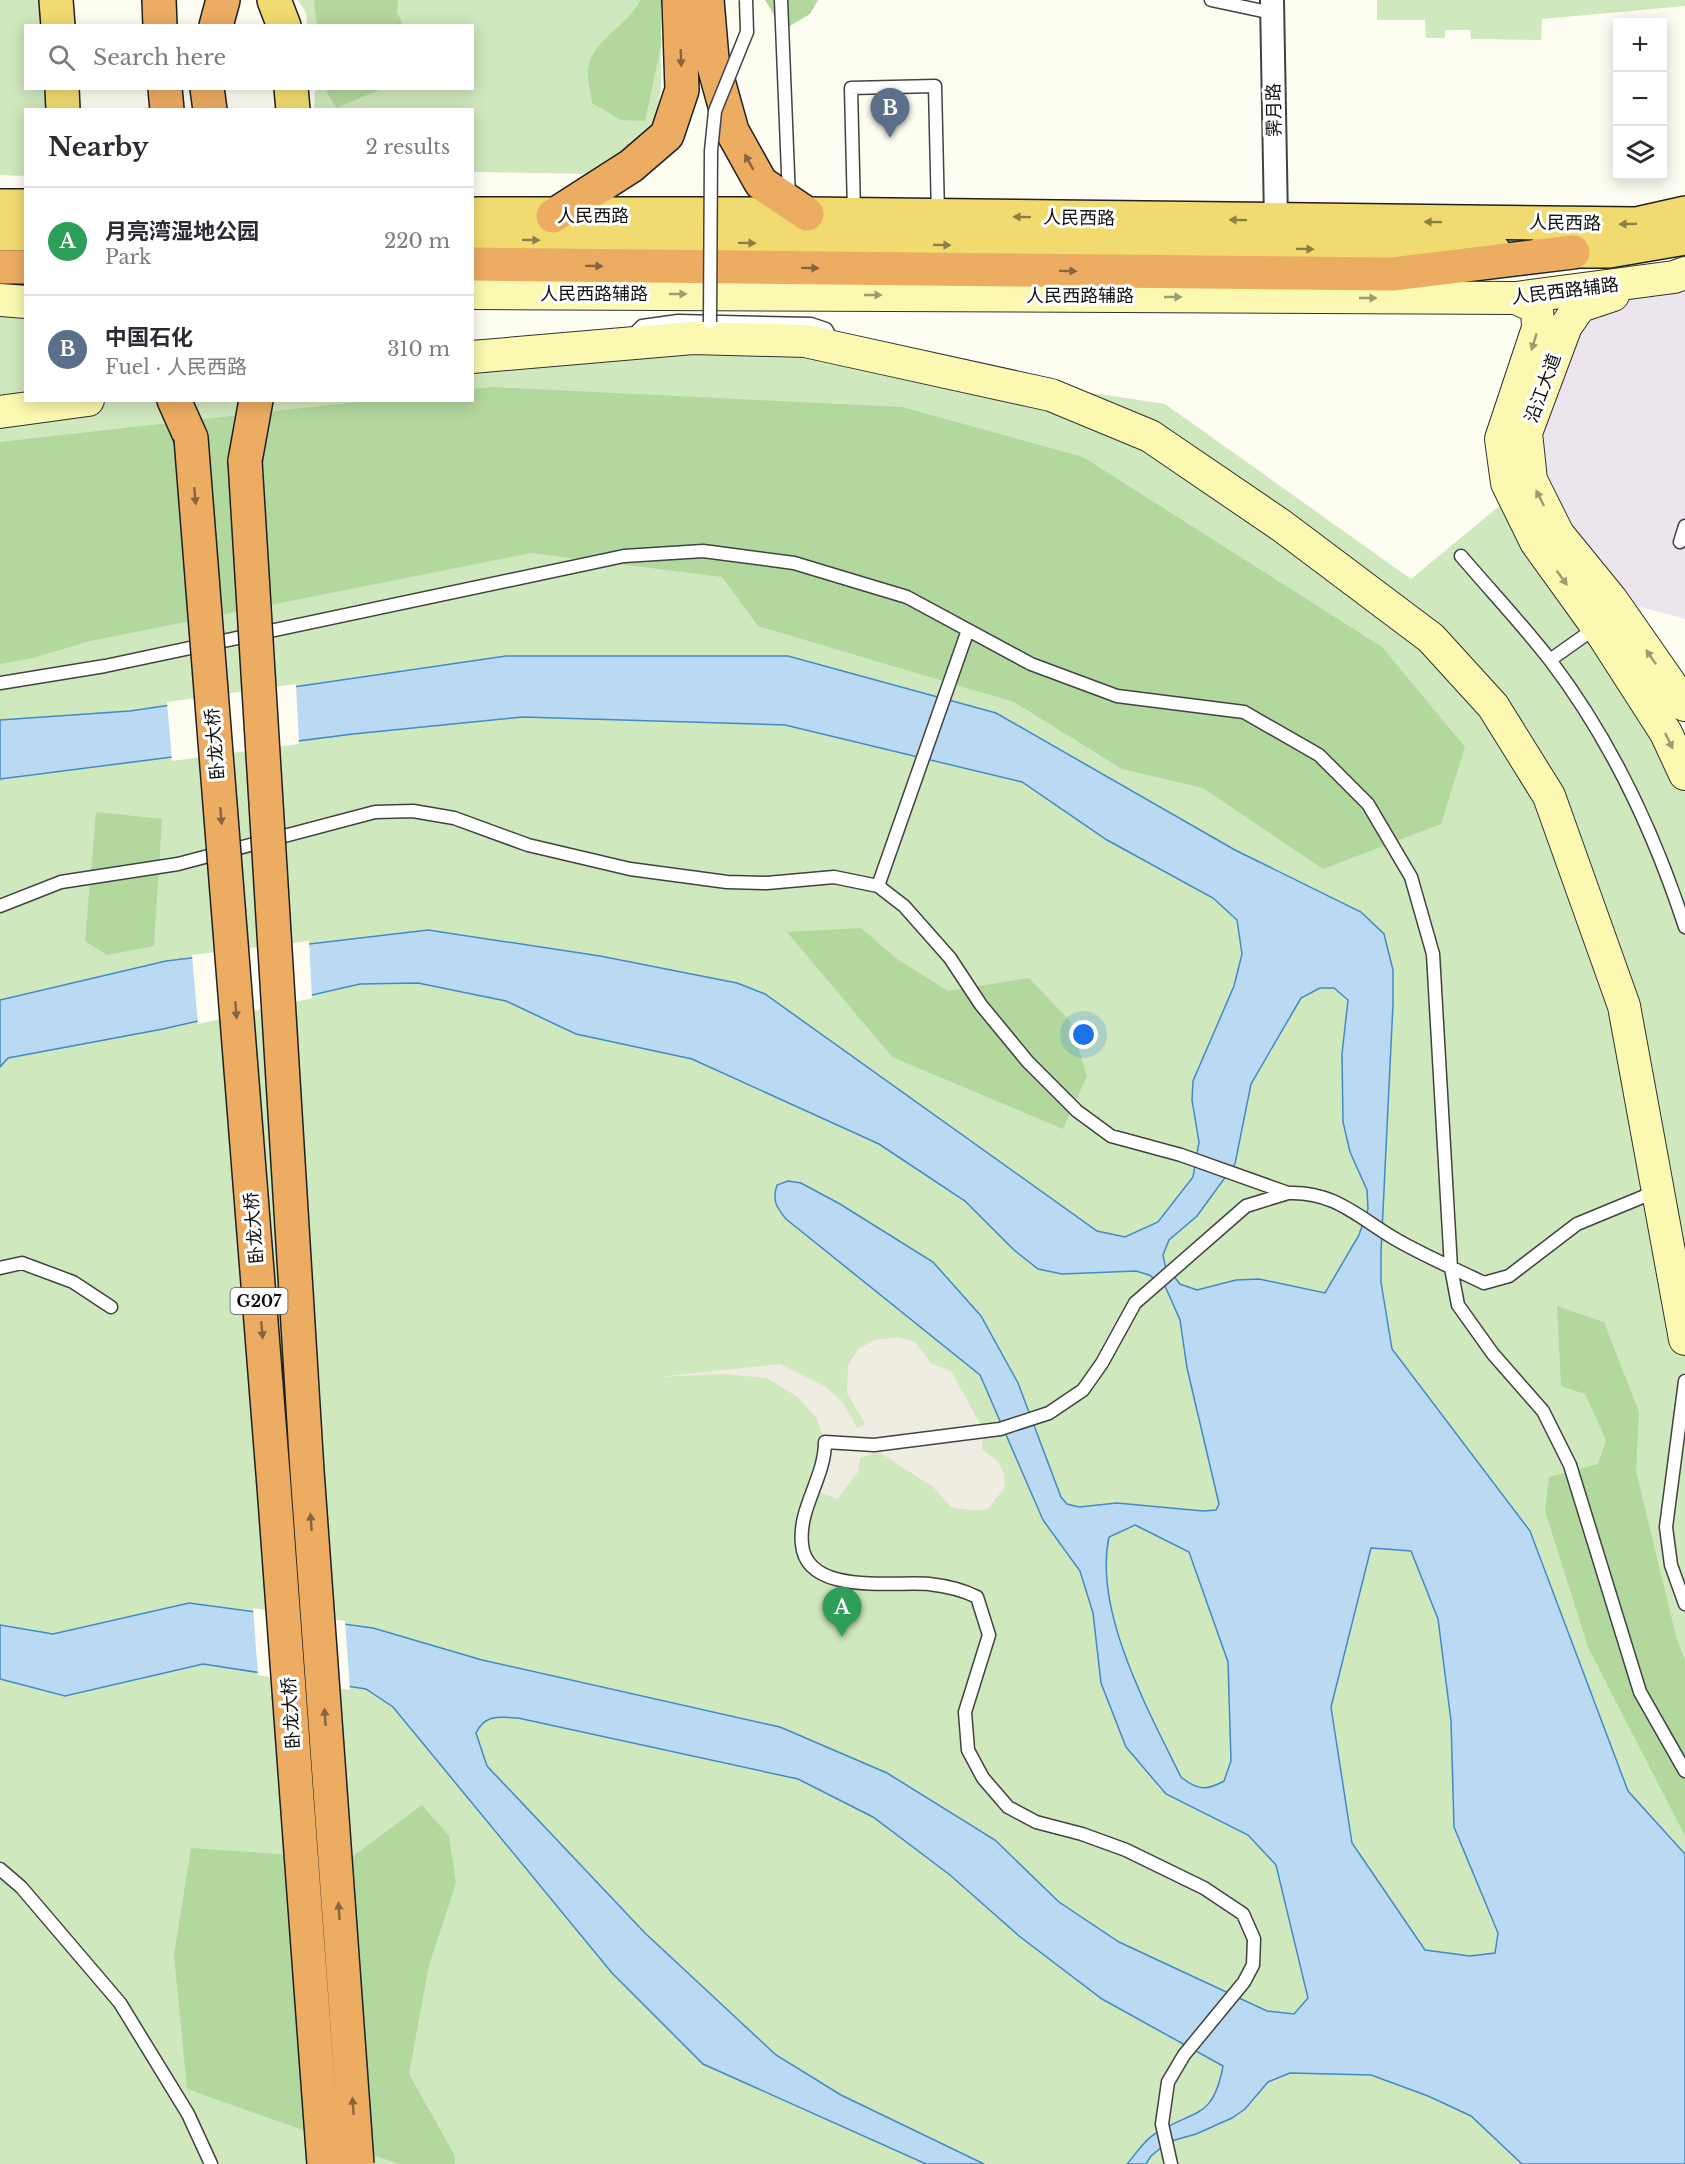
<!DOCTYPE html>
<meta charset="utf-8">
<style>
body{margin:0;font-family:"Libre Baskerville","Noto Sans SC",serif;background:#f2f2f3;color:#2b2b33}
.controls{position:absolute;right:18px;top:18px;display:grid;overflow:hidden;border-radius:0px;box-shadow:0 3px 15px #0003}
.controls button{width:54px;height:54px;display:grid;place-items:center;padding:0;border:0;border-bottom:2px solid #e1e1e2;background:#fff;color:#2b2b33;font:30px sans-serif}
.you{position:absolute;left:1084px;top:1035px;width:21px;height:21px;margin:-15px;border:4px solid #fff;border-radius:50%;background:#1a73e8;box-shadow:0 0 0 9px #1a73e833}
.badge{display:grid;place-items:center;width:39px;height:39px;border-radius:50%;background:#7c3aed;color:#fff;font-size:20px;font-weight:700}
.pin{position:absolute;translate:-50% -50px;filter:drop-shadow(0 2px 3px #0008)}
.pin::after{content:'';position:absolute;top:32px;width:21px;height:18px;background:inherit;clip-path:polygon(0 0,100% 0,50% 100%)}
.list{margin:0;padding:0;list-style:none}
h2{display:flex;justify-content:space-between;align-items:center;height:78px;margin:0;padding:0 24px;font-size:26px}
h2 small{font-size:20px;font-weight:400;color:#7c7c81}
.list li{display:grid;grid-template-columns:39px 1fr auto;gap:18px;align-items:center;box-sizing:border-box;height:108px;padding:0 24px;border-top:2px solid #e1e1e2}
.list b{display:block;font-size:22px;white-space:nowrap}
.list p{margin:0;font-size:20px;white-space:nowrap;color:#7c7c81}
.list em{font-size:20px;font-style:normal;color:#7c7c81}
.icon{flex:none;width:33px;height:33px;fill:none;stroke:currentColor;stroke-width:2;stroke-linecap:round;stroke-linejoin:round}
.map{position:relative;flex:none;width:1685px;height:2164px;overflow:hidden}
.search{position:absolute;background:#fff;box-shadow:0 3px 15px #0003;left:24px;top:24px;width:450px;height:66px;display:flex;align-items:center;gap:15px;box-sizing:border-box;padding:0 21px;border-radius:0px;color:#7c7c81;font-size:22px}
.panel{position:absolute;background:#fff;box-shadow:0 3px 15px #0003;left:24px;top:108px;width:450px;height:294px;border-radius:0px}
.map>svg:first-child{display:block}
</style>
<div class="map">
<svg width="1685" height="2164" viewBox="0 0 1685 2164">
<rect width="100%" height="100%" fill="#fefdf2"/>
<path fill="#ede5ed" d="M 1685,273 L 1685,619 L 1611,599 L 1531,480 L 1566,326 Z"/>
<path fill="#d0e8bd" d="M 0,0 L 45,0 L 47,25 L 26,26 L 26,88 L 52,89 L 54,109 L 26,110 L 25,176 L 0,175 Z
M 298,0 L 661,0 L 661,88 L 655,129 L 599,174 L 473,172 L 472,110 L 314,109 L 315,89 L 472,88 L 472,26 L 307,25 L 306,13 Z
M 1377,0 L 1685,0 L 1685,6 L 1542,19 L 1541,40 L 1471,39 L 1470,30 L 1445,30 L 1445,38 L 1426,38 L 1425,20 L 1377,20 Z
M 0,301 L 25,316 L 26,400 L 472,400 L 473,339 L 624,344 L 693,338 L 929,368 L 1165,404 L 1411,579 L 1521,488 L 1685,755 L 1685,2164 L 0,2164 Z"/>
<path fill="#b3d89d" d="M 314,0 L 398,0 L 397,12 L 403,25 L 317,25 Z
M 641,0 L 661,0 L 661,46 L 645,121 L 621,120 L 592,103 C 591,92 587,80 588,70 C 590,42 627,26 641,0 Z
M 765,0 L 818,0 L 810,14 L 783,30 Z
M 325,89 L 325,88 L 382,89 L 336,108 Z
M 492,387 L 902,407 L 1083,457 L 1382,647 L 1465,747 L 1441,824 L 1323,869 L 1203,788 L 1122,769 L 1014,702 L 758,626 L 722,577 L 531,553 L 90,641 L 33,658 L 0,664 L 0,442 L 365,401 L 472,400 L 473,389 Z
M 96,812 L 162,819 L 154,946 L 107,955 L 85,941 Z
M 861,928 L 897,959 L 948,991 L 1029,978 L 1070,1021 L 1087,1076 L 1063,1129 L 892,1057 L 787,932 Z
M 1557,1306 L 1604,1322 L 1639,1412 L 1636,1471 L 1676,1636 L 1685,1660 L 1685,1836 L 1588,1647 L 1545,1511 L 1549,1477 L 1598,1464 L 1606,1440 L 1585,1394 L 1561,1386 Z
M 422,1805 L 449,1836 L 456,1883 L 429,1965 L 409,2074 L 455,2156 L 455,2164 L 399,2164 L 187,2089 L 174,1955 L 191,1848 L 349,1859 Z"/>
<path fill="#efece1" d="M 898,1337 L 915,1342 L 931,1363 L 951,1371 L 984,1431 L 982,1449 L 998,1462 L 1004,1473 L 1005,1487 L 988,1509 L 974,1511 L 951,1507 L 933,1487 L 879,1452 L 860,1458 L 858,1472 L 837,1499 L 815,1490 L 823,1437 L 817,1419 L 799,1398 L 767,1378 L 723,1374 L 657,1377 L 780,1364 L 826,1387 L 843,1403 L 857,1428 L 865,1424 L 847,1393 L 848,1366 L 858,1349 L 874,1340 Z"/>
<path fill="#bad9f3" stroke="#4489c6" stroke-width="1.5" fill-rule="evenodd" d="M 506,656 L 788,656 L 996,713 L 1235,850 L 1361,912 L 1384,934 L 1393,970 L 1393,1004 L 1381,1252 L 1381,1282 L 1392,1349 L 1530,1531 L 1628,1791 L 1685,1854 L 1685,2164 L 1522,2164 L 1471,2116 L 1428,2096 L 1371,2075 L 1290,2073 L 1268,2082 L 1245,2109 L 1232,2118 L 1196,2134 L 1168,2142 L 1151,2156 L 1146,2164 L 1127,2164 C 1136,2154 1144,2140 1156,2133 C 1195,2109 1213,2120 1223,2066 L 1102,1999 L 1019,1936 L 950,1875 L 873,1817 L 798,1779 L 518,1718 C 499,1717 485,1714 476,1733 L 487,1766 L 645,1933 L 776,2055 L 841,2095 L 984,2164 L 926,2164 L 703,2064 L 612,1973 L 393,1707 L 366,1689 L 203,1664 L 65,1696 L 0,1679 L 0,1625 L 53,1634 L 189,1603 L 373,1628 L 482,1660 L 780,1727 L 887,1773 L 995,1840 L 1059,1902 L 1119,1942 L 1267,2011 L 1294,2014 L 1308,1998 L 1276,1865 L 1248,1835 L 1166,1794 L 1126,1747 L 1101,1683 L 1093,1613 L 1080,1571 L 1043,1520 L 980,1375 L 786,1219 C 776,1207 772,1200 777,1185 L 788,1181 L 801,1183 L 840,1204 L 933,1262 L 981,1316 L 1018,1383 L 1061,1497 L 1067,1504 L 1079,1507 L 1117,1503 L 1203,1511 L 1216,1510 L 1219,1504 L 1187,1368 L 1180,1320 L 1165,1286 L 1149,1275 L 1136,1271 L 1062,1274 L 1038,1269 L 1014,1250 L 965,1201 L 879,1144 L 692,1059 L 576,1034 L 506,1001 L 418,983 L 360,984 L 163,1029 L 8,1058 L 0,1067 L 0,1000 L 166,961 L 428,930 L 600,956 L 737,983 L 765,994 L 1097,1231 L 1125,1237 L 1158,1222 L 1193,1177 L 1199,1142 L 1192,1100 L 1193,1081 L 1234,986 L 1242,954 L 1237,920 L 1213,898 L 1107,840 L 1022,782 L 785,725 L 522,717 L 353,734 L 0,779 L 0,720 L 130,711 ZM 1320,988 L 1334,988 L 1348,1000 L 1342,1054 L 1343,1122 L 1350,1152 L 1367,1190 L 1368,1209 L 1359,1235 L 1325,1293 L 1259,1279 L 1236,1280 L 1197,1290 L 1180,1284 L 1165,1265 L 1163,1255 L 1169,1240 L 1197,1216 L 1235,1164 L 1251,1084 L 1301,998 ZM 1135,1525 L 1189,1552 L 1228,1662 L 1231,1761 L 1224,1781 C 1206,1791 1197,1790 1181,1777 C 1149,1712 1093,1611 1109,1537 ZM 1371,1548 L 1411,1551 L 1438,1619 L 1451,1721 L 1454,1827 L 1498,1933 L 1495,1953 L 1470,1956 L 1425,1950 L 1352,1843 L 1331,1707 Z"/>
<path fill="#fefdf2" d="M 296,684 L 299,744 L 172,761 L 167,702 Z
M 309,941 L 312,998 L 198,1024 L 192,955 Z
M 253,1608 L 345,1621 L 350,1690 L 258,1675 Z"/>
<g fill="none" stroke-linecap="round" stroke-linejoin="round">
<defs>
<path id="lane" d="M 781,0 L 789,198
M 1211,0 L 1272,13
M 854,212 L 851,88 L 935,86 L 938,215
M 631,337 L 642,326 L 678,321 L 811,324 L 826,329 L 834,343
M 1680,542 L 1685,526
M 1461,556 C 1490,590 1522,624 1550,660 C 1611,740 1654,832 1685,927
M 1550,660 L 1598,626
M 0,683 L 105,666 L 624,556 L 703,551 L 794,563 L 907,597 L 1031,664 L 1117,696 L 1244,712 L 1319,755 L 1368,804 L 1411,877 L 1433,954 L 1451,1268 L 1458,1305 L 1493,1354 L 1543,1411 L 1570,1465 L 1640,1692 L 1685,1771
M 878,886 L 968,630
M 0,906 L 61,882 L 178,864 L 375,812 L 413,811 L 454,818 L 528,845 L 630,869 L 727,882 L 767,883 L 834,877 L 878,886 L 904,906 L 950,958 L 981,1005 L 1028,1062 L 1077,1111 L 1111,1136 L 1181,1155 L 1288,1193 C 1335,1191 1359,1218 1397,1240 C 1425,1256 1455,1269 1484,1283 L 1509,1276 L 1577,1224 L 1657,1191
M 0,1268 L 22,1263 L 73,1282 L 111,1307
M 1685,1381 L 1666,1527 L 1671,1565 L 1685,1604
M 0,1869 L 21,1887 L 120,2003 L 188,2114 L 211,2164
M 1171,2164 L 1162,2124 L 1168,2082 L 1184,2055 L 1244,1982 L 1253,1965 L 1254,1939 L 1243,1914 L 1204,1888 L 1126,1850 L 1082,1834 L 1036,1822 L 1008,1807 L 983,1778 L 968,1750 L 965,1712 L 989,1635 L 977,1597 C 961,1589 947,1586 929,1584 C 894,1581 806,1596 802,1544 C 798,1508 825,1478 825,1442 L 874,1445 L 1000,1429 L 1049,1413 L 1083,1390 L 1102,1363 L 1135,1303 L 1246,1206 L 1288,1193"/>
<path id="street" d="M 1272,0 L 1276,220"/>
<path id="secondary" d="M 472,293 L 1516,298 L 1674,277 L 1685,273
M 1613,295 L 1580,306 L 1566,326 L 1526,433 L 1531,480 L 1558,534 L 1611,599 L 1685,705
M 1516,298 L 1537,308 L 1538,328 L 1501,439 L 1507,483 L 1536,542 L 1603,635 L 1666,733 L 1685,774
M 0,300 L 26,302
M 472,357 L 693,338 L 805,341 L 1051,395 L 1150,436 L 1282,526 L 1431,638 L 1493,706 L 1549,796 L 1624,1006 L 1685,1339
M 0,412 L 88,400"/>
<path id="primary" d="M 56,0 L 58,26
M 274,0 L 284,26
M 62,88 L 63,110
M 291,88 L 293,110
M 0,206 L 26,206
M 472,214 L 807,214 L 1636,224 L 1685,213
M 0,234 L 26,234
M 472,240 L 1494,251
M 1545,251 L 1609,251 L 1685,238"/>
<path id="highway" d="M 159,0 L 160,26
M 707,0 L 712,59 L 732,131 L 761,183 L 807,214
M 216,26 L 223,0
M 165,88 L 167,110
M 207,88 L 210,110
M 553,216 L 631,166 L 667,135 L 682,90 L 679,0
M 472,264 L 1392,274 L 1573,252
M 0,267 L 26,267
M 174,400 L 191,438
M 245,461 L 256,400"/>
</defs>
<use href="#lane" stroke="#424242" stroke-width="15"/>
<use href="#street" stroke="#424242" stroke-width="26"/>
<use href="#secondary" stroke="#313131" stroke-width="34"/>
<use href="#primary" stroke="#202020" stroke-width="36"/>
<use href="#highway" stroke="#202020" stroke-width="36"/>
<use href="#lane" stroke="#fff" stroke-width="12"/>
<use href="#street" stroke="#fff" stroke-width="22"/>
<use href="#secondary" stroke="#fbf8b1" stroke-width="32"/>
<use href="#primary" stroke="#f1db70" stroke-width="33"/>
<use href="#highway" stroke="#ecac62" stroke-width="33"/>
<defs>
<path id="lane-bridge" d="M 710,322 L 711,151 L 715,111 L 747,32 L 746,0"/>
<path id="highway-bridge" d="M 191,438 L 274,1486 L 324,2164
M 245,461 L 307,1471 L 357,2164"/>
</defs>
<use href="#lane-bridge" stroke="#424242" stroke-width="15" stroke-linecap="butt"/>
<use href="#highway-bridge" stroke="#202020" stroke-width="36" stroke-linecap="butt"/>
<use href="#lane-bridge" stroke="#fff" stroke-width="12"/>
<use href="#highway-bridge" stroke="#ecac62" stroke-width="33"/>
</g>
<defs><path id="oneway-solid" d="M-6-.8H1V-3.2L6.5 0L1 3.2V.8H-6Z" transform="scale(1.5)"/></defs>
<g fill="#89653d">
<use href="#oneway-solid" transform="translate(681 58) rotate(88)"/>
<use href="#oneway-solid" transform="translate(749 162) rotate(-119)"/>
<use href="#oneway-solid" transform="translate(594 266) rotate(1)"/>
<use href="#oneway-solid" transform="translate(810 268) rotate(1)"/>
<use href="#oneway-solid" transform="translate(1068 271) rotate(1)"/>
<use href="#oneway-solid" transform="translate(195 496) rotate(85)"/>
<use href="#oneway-solid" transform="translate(221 816) rotate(85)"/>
<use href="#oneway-solid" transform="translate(236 1010) rotate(85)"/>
<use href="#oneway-solid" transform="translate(262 1330) rotate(85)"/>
<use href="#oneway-solid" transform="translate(311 1522) rotate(-94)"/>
<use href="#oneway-solid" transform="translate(325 1717) rotate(-94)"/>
<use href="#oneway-solid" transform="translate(339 1911) rotate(-94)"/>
<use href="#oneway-solid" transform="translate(353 2106) rotate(-94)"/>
</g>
<g fill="#8b7f44">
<use href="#oneway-solid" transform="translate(1022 217) rotate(-179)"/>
<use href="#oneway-solid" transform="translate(1238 220) rotate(-179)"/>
<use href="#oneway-solid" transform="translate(1433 222) rotate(-179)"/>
<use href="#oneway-solid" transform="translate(1628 224) rotate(179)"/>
<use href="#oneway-solid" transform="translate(531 240) rotate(1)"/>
<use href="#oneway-solid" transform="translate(747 243) rotate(1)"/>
<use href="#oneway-solid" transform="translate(942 245) rotate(1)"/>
<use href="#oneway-solid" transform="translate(1305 249) rotate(1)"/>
</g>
<g fill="#9d9b70">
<use href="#oneway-solid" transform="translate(678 294)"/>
<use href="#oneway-solid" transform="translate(873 295)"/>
<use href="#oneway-solid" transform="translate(1173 297)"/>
<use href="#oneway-solid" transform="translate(1368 298)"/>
<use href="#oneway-solid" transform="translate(1534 342) rotate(107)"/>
<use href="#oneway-solid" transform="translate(1540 498) rotate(-117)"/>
<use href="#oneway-solid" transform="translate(1562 578) rotate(54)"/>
<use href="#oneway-solid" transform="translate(1651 657) rotate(-125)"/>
<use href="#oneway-solid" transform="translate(1669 741) rotate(64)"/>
</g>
<g text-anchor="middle" stroke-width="6" stroke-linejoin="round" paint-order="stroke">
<rect fill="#fff" stroke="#575757" stroke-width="1.5" x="230.5" y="1288" width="57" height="26" rx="4.5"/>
<g font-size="16" font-weight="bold" fill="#0f0f0f">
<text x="259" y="1307">G207</text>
</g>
<g font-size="18" fill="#0f0f0f" stroke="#fff">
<text transform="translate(1274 110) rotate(-91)" y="6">霁月路</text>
<text x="593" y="222">人民西路</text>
<text transform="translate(1079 218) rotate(1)" y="6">人民西路</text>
<text transform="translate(1565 223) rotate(1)" y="6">人民西路</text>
<text transform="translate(1565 291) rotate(-7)" y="6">人民西路辅路</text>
<text x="594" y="300">人民西路辅路</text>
<text x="1080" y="302">人民西路辅路</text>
<text transform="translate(1543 388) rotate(-70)" y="6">沿江大道</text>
<text transform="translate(215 744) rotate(-95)" y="6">卧龙大桥</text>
<text transform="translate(254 1228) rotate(-95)" y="6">卧龙大桥</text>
<text transform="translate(291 1713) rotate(-94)" y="6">卧龙大桥</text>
</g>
</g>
</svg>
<div class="controls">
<button>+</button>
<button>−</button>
<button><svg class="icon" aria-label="layers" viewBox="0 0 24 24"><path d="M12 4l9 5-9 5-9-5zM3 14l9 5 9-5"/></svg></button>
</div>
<div class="you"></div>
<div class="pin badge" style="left:842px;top:1637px;background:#2e9e5b">A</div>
<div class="pin badge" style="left:890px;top:138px;background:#5c6f8a">B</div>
<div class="search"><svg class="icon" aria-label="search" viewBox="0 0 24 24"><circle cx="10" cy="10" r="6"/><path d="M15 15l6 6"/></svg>Search here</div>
<section class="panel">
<h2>Nearby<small>2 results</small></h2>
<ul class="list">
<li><span class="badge" style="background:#2e9e5b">A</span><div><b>月亮湾湿地公园</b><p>Park</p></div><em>220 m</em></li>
<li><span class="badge" style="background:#5c6f8a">B</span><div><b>中国石化</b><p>Fuel · 人民西路</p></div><em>310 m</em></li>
</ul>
</section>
</div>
